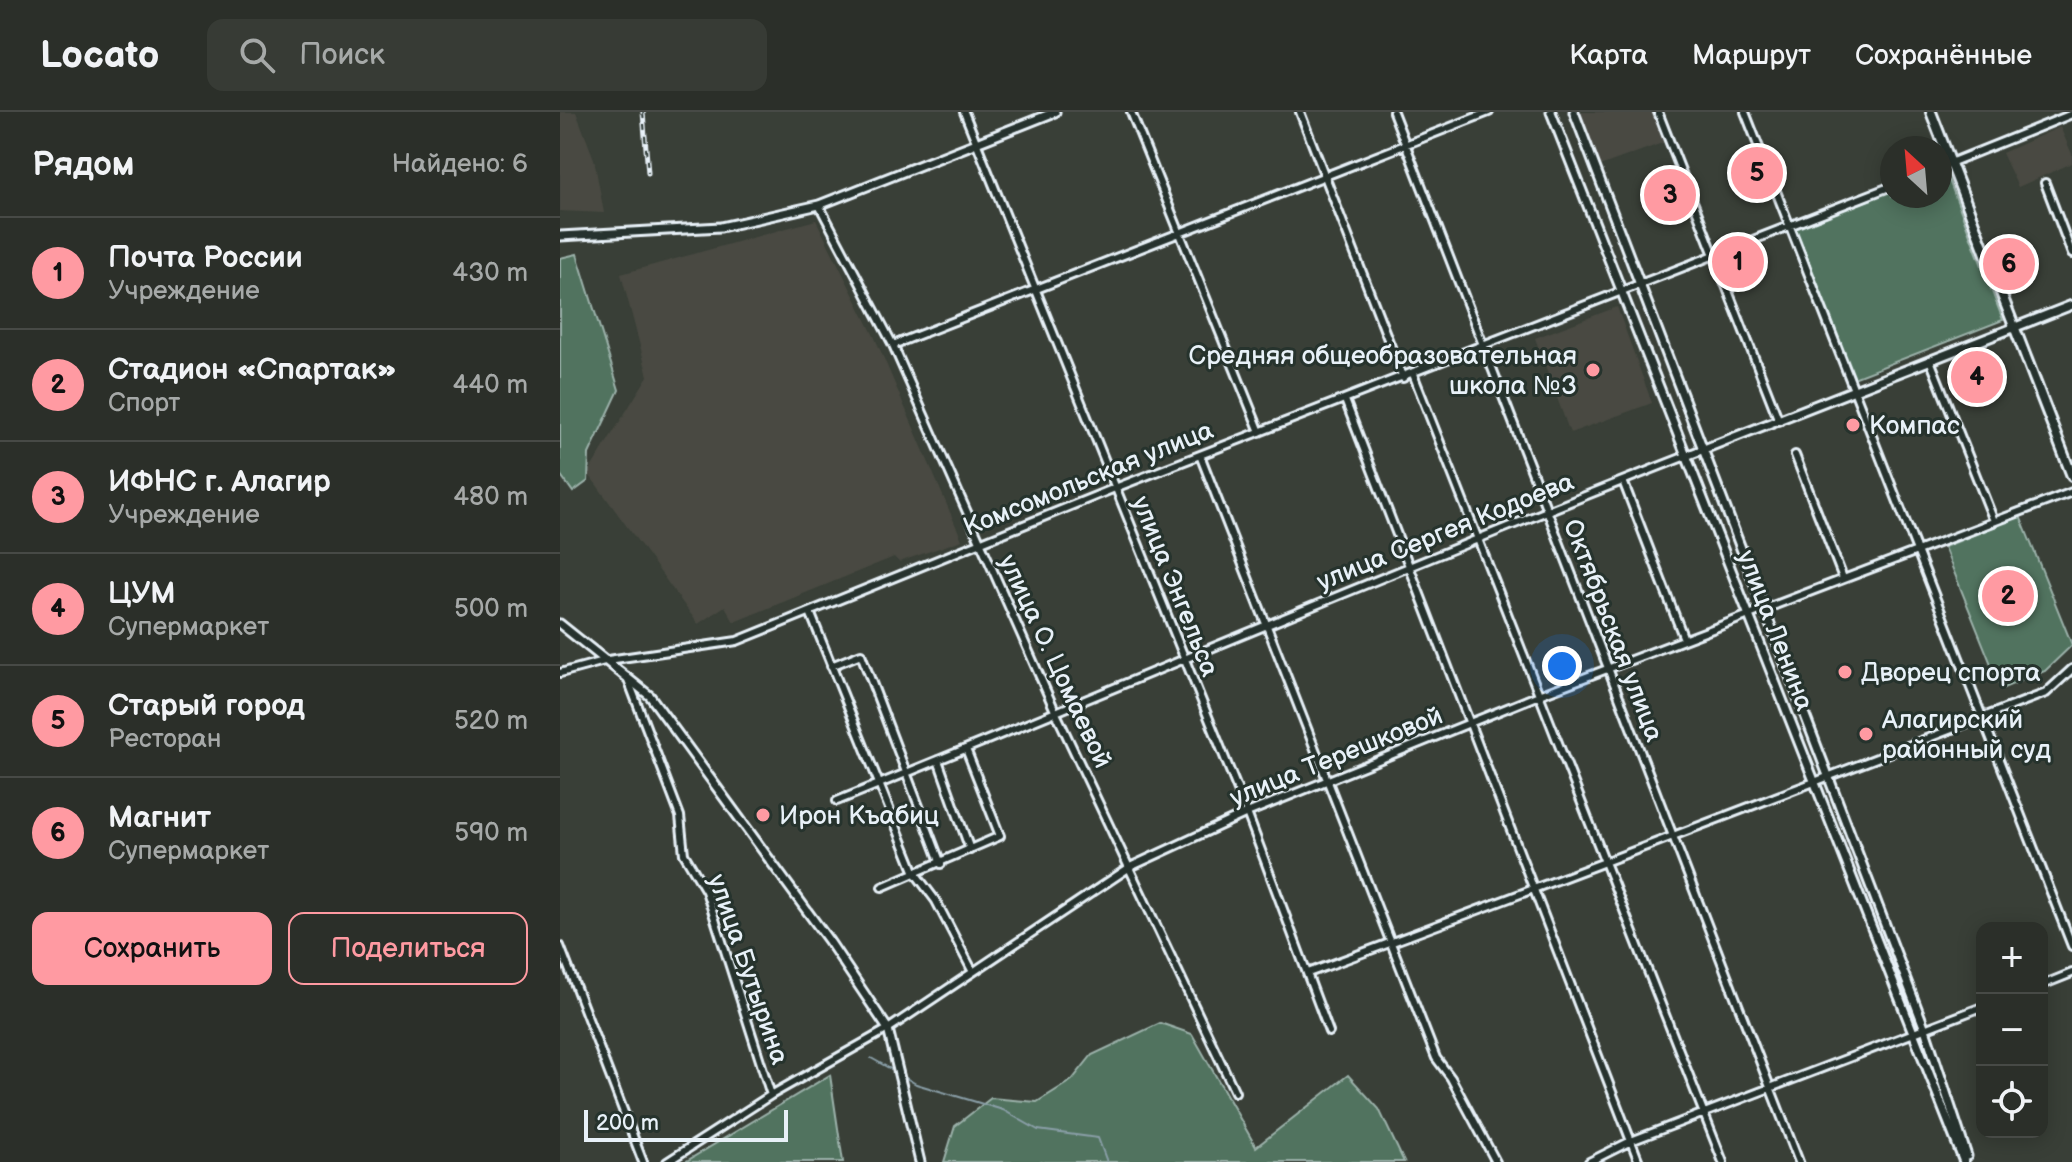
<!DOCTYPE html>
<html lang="ru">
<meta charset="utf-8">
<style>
body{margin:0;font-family:"Balsamiq Sans",sans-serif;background:#373b35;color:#f1f3f6}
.controls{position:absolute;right:24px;bottom:24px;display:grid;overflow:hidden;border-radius:16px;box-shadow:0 4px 20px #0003}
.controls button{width:72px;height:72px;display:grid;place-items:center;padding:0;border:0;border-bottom:2px solid #474a46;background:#2b2f29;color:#f1f3f6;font:40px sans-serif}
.compass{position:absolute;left:1320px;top:24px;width:72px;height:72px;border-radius:50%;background:#2b2f29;box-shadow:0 4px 20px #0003;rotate:334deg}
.scale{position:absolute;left:24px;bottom:20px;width:204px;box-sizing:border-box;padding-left:8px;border:4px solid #e8f1f8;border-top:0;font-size:22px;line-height:28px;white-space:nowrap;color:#e8f1f8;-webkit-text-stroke:6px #26332d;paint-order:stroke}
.you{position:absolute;left:1002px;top:554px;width:28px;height:28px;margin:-20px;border:6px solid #fff;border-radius:50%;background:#1a73e8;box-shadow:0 0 0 12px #1a73e833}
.badge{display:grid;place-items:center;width:52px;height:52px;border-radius:50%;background:#ff9aa2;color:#111;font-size:26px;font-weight:700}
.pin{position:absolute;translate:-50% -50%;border:4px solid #fff;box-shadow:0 2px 8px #0006}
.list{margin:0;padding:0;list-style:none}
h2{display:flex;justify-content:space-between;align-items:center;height:104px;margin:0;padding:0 32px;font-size:34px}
h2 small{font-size:26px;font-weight:400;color:#a6a9a8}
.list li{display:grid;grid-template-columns:52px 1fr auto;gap:24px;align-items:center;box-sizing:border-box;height:112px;padding:0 32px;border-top:2px solid #474a46}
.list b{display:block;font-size:30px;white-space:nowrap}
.list p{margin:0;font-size:26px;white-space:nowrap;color:#a6a9a8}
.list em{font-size:26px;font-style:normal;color:#a6a9a8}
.actions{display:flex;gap:16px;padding:24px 32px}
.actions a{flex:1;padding:18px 0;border:2px solid #ff9aa2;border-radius:16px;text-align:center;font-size:28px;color:#ff9aa2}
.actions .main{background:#ff9aa2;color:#111}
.icon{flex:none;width:44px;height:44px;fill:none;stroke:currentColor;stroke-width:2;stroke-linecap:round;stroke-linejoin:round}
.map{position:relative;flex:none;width:1512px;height:1050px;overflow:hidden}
header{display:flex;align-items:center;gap:48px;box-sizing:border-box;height:112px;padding:0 40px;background:#2b2f29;border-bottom:2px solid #474a46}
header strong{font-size:38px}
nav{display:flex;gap:44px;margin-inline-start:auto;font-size:28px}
.search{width:560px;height:72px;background:#373b35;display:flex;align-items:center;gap:20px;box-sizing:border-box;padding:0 28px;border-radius:16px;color:#a6a9a8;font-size:30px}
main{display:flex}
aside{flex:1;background:#2b2f29}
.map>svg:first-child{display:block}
</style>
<header>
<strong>Locato</strong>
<div class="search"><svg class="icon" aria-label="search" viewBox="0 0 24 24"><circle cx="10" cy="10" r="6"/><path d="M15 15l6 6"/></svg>Поиск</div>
<nav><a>Карта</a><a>Маршрут</a><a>Сохранённые</a></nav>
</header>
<main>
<aside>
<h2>Рядом<small>Найдено: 6</small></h2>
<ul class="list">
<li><span class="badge">1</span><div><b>Почта России</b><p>Учреждение</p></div><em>430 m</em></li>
<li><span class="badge">2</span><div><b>Стадион «Спартак»</b><p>Спорт</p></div><em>440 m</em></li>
<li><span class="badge">3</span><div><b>ИФНС г. Алагир</b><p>Учреждение</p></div><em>480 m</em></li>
<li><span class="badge">4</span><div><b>ЦУМ</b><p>Супермаркет</p></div><em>500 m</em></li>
<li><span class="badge">5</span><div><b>Старый город</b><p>Ресторан</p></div><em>520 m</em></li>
<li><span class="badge">6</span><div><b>Магнит</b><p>Супермаркет</p></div><em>590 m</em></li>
</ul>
<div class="actions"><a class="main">Сохранить</a><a>Поделиться</a></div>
</aside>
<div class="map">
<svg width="1512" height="1050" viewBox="0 0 1512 1050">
<rect width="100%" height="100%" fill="#393f37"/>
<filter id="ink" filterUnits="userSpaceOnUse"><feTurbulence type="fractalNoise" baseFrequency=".0125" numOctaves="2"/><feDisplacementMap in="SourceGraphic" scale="16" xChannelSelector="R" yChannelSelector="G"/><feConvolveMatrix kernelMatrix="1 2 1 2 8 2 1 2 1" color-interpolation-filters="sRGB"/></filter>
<g filter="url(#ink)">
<path fill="#494a42" d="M 0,0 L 16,0 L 34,47 L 44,101 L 0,99 Z
M 1016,0 L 1094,0 L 1105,30 L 1037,55 Z
M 1500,15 L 1512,42 L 1512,51 L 1458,75 L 1442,41 Z
M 256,108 L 315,226 L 402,428 L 339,450 L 334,445 L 174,510 L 165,494 L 138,512 L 28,361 L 88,264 L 61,162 Z
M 1057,195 L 1092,291 L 1010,321 L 975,226 Z"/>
<path fill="#51735e" stroke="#9cb2ab" stroke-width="2" d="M 1385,58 L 1443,208 L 1291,267 L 1233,117 L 1332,79 L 1332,84 L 1380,84 L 1380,60 Z
M 17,142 L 59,278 L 29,342 L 28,369 L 13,380 L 0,362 L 0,146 Z
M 1460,404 L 1512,533 L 1485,559 L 1441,577 L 1384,435 Z
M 600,911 L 632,922 L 696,1035 L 788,963 L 819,997 L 844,1050 L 384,1050 L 395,1014 L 431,986 L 477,990 L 512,968 L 532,943 Z
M 270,963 L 283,1050 L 125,1050 Z"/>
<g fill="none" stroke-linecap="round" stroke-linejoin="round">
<path stroke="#8a9fa8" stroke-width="2" d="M 311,946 L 336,960
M 341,963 L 356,972 L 443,998 L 478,1018 L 538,1026 L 547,1050"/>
<defs>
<path id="minor" d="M 404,0 L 687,701 L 769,920
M 571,0 L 700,320
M 740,0 L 843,266
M 833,0 L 1239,1050
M 1098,0 L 1219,309
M 1185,0 L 1512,834
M 1380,55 L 1512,2
M 1485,71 L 1512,142
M 259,93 L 333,233 L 496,601 L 675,980
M 333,233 L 929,0
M 1370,248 L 1434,409
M 853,262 L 1163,1050
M 785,288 L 1079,1050
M 640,343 L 876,946 L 891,966 L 936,1050
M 1235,343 L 1283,466
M 1063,369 L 1124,527
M 250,500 L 355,761 L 376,789 L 413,860
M 271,554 L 301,542 L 381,752
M 0,561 L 48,548 L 177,529 L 555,376 L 1332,74
M 67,565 L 120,704 L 124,742 L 146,779 L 211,983
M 378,648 L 410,738
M 277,689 C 561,575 841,455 1126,344
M 322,775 L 440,724 L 406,637
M 0,834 L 83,1050
M 748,861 C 995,771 1240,675 1486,581 L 1512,557
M 1482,873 L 1512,861
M 107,1050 L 211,983 L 328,917 L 570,755 L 687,701 L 979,583 L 1512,380
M 1029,1050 L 1071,1029 L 1422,895"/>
<path id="tertiary" d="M 991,0 L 1404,1050
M 1014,0 L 1365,917 L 1407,1044
M 0,124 L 161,115 L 259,93 L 495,0
M 1126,344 L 1512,193
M 0,512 L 90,584 L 269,829 L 328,917 L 360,1050"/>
<path id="secondary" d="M 1371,0 L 1512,364"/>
</defs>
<use href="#minor" stroke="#e8f1f8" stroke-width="12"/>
<use href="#tertiary" stroke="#e8f1f8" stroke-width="13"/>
<use href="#secondary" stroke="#e8f1f8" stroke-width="14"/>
<use href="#minor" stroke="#26332d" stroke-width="6"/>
<use href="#tertiary" stroke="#26332d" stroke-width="7"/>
<use href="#secondary" stroke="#26332d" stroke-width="8"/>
<defs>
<path id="rail" d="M 83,0 L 88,61"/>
</defs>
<use href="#rail" stroke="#e8f1f8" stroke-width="5"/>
<use href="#rail" stroke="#26332d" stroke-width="2" stroke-dasharray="6" stroke-linecap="butt"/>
</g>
</g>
<g fill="#ff9aa2" stroke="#26332d" stroke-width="3">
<circle cx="1033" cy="258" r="8"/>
<circle cx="1293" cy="313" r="8"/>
<circle cx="1285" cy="560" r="8"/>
<circle cx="1306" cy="622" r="8"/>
<circle cx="203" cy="703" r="8"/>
</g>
<g text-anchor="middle" stroke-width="6" stroke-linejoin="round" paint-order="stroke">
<g font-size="26" fill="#e8f1f8" stroke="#26332d" text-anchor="start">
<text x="1017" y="252" text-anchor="end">Средняя общеобразовательная<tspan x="1017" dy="30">школа №3</tspan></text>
<text x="1309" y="322">Компас</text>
<text x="1301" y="569">Дворец спорта</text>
<text x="1322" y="616">Алагирский<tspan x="1322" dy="30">районный суд</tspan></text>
<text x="219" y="712">Ирон Къабиц</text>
</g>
<g font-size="26" fill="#e8f1f8" stroke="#26332d">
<text transform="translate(528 366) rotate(-22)" y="9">Комсомольская улица</text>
<text transform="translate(885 419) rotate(-22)" y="9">улица Сергея Кодоева</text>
<text transform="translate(616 474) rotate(68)" y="9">улица Энгельса</text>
<text transform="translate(1054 518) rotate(69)" y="9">Октябрьская улица</text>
<text transform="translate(1216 518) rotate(69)" y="9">улица Ленина</text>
<text transform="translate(496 549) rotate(65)" y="9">улица О. Цомаевой</text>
<text transform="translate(776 644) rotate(-22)" y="9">улица Терешковой</text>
<text transform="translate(189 857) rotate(71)" y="9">улица Бутырина</text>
</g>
</g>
</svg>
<div class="controls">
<button>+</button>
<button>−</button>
<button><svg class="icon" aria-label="locate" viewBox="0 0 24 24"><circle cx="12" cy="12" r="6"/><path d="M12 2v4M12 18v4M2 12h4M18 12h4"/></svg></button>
</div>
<svg class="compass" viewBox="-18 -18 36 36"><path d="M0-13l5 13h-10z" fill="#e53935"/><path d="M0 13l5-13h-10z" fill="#a6a9a8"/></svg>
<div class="scale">200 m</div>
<div class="you"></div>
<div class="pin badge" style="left:1178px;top:150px">1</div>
<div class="pin badge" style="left:1448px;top:484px">2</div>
<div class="pin badge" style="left:1110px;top:83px">3</div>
<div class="pin badge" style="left:1417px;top:265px">4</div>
<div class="pin badge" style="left:1197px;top:61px">5</div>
<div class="pin badge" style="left:1449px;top:152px">6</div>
</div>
</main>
